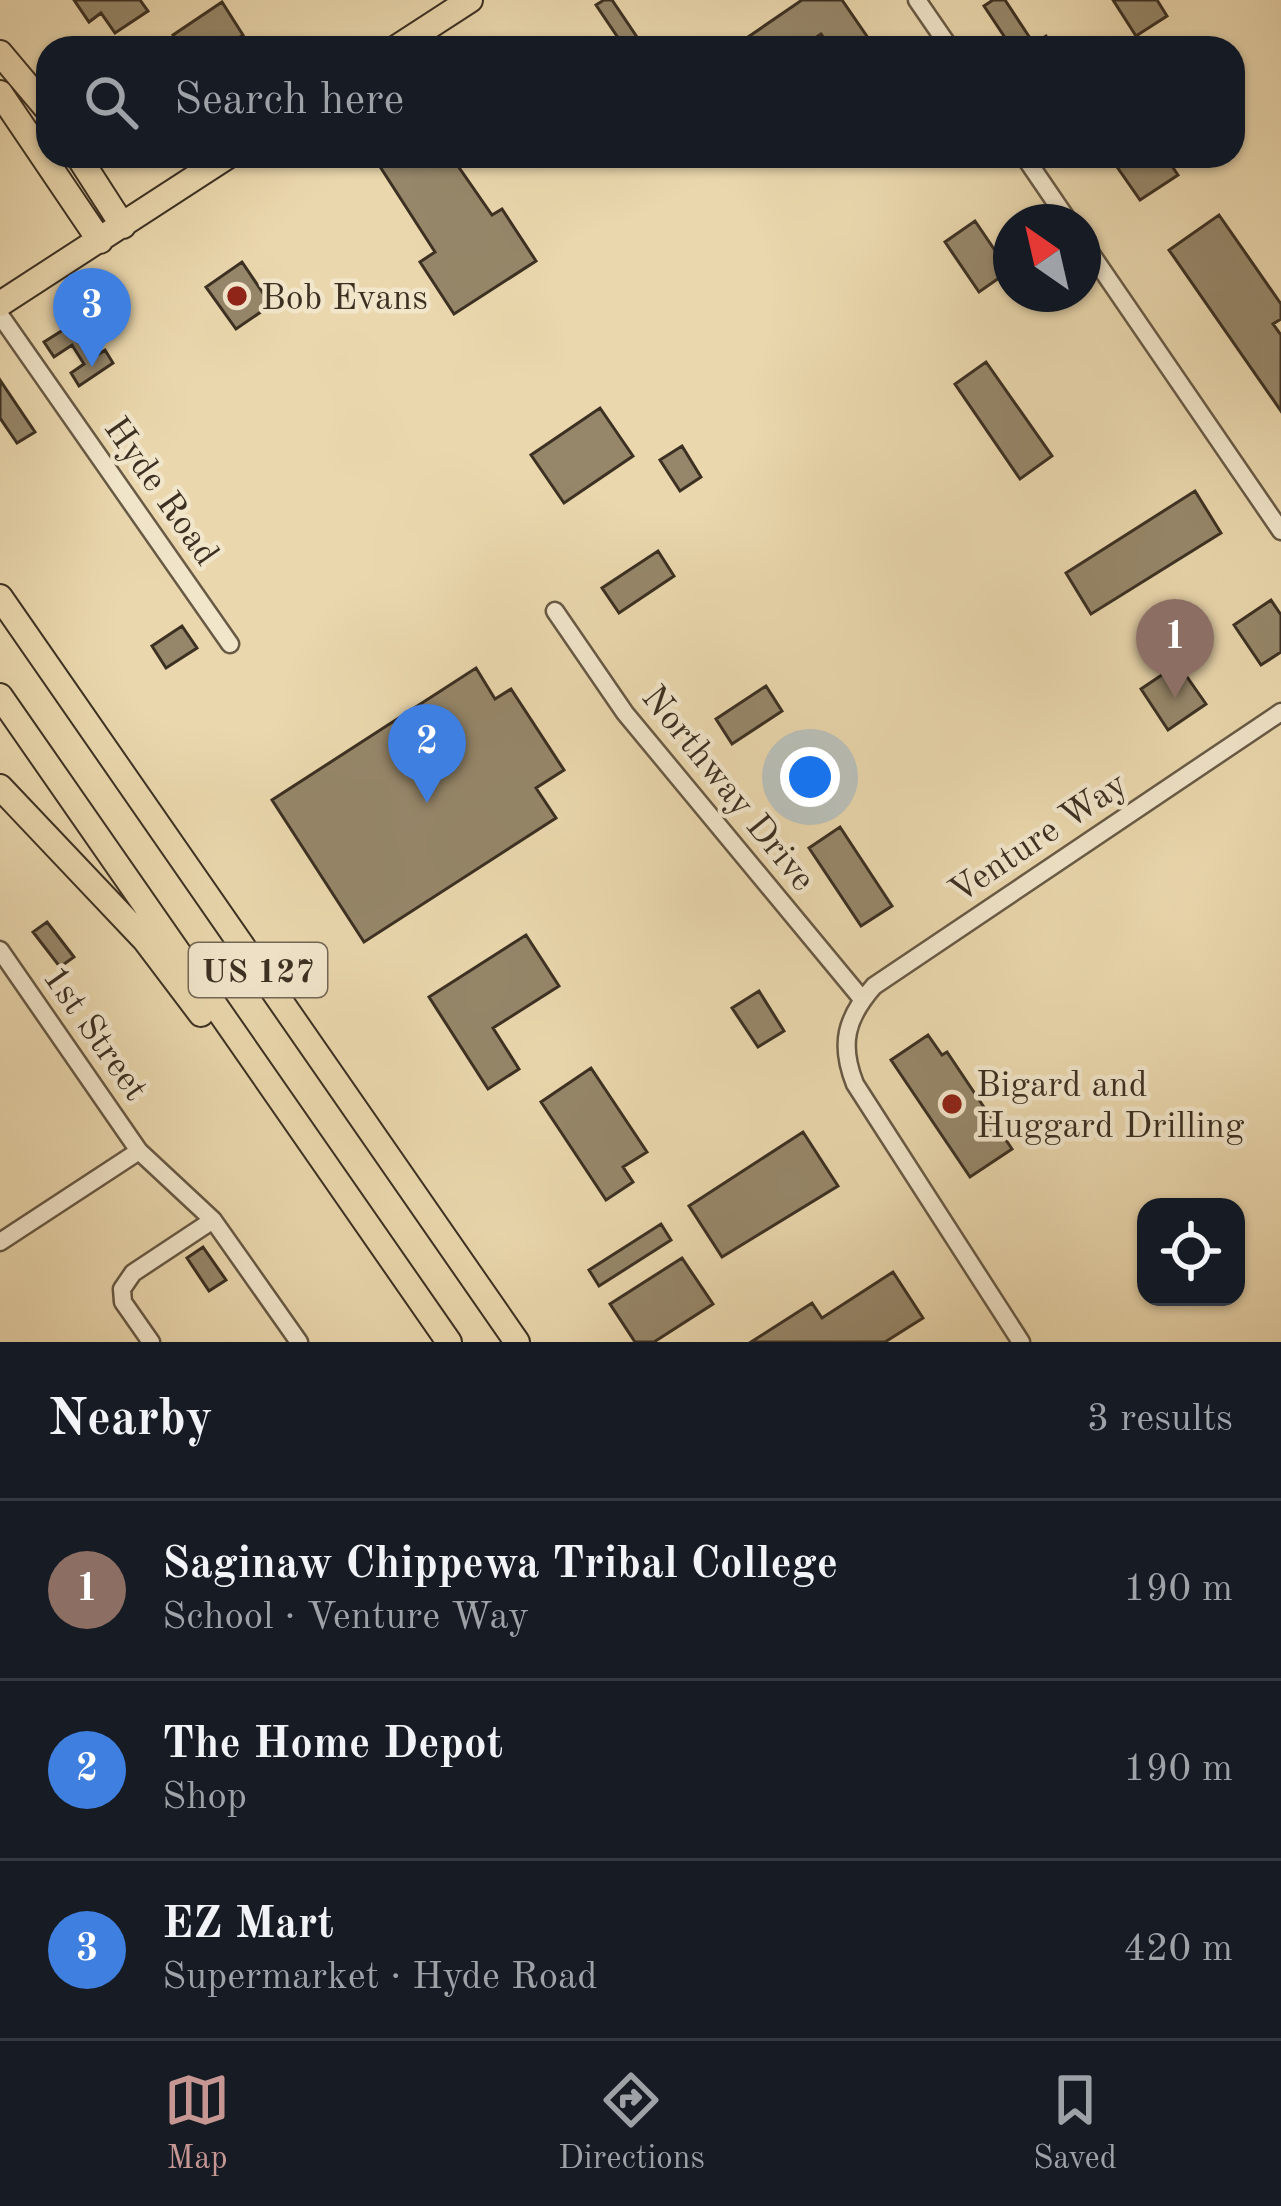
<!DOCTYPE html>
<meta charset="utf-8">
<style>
body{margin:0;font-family:"Old Standard TT",serif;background:#20242c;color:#f1f3f6}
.controls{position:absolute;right:36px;bottom:36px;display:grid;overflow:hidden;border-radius:24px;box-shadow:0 3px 9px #0004}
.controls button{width:108px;height:108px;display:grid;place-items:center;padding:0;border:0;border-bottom:3px solid #363941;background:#171b24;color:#f1f3f6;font:60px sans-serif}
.compass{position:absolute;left:993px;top:204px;width:108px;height:108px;border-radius:50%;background:#171b24;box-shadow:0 3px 9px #0004;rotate:326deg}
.you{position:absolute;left:810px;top:777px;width:42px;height:42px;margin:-30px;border:9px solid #fff;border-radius:50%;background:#1a73e8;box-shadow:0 0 0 18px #1a73e833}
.badge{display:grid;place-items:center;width:78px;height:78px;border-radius:50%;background:#c59692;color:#fff;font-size:39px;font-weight:700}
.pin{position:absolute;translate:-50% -99px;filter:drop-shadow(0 3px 6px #0008)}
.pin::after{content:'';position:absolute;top:63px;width:42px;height:36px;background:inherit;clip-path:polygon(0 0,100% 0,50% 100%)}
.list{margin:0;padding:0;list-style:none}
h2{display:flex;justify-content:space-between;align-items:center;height:156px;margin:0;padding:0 48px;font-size:51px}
h2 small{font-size:39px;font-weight:400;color:#9ea1a6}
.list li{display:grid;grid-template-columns:78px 1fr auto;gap:36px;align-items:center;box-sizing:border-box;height:180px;padding:0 48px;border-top:3px solid #363941}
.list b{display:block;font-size:45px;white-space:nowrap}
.list p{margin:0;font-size:39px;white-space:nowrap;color:#9ea1a6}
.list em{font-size:39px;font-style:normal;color:#9ea1a6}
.icon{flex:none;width:66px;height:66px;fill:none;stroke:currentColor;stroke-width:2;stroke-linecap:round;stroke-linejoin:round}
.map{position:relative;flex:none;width:1281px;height:1342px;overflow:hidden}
.search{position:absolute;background:#171b24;box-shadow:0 3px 9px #0004;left:36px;right:36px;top:36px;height:132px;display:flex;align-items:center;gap:30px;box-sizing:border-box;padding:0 42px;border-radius:36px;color:#9ea1a6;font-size:45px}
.sheet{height:696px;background:#171b24}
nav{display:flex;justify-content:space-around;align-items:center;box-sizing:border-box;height:168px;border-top:3px solid #363941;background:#171b24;font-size:33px;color:#9ea1a6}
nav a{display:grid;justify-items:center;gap:6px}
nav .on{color:#c59692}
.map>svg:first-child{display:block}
</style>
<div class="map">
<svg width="1281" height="1342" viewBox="0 0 1281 1342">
<rect width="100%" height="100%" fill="#ead7ad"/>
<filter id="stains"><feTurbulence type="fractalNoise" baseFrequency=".00167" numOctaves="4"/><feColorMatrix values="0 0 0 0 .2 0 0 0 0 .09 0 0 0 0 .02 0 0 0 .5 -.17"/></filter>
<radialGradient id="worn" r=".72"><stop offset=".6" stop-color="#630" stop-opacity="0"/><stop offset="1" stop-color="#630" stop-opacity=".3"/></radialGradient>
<path fill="#96876a" stroke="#3c3022" stroke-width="3" d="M 74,0 L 140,0 L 148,11 L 115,33 L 101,13 L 89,22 Z
M 604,0 L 612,0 L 639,40 L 625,48 L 596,5 Z
M 802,0 L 842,0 L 875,48 L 831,48 L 821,34 L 800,48 L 732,48 Z
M 993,0 L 1005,0 L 1034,44 L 1046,36 L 1054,48 L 1012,48 L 984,6 Z
M 1113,0 L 1157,0 L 1167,16 L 1136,36 Z
M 222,2 L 243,35 L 224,48 L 181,48 L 173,35 Z
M 386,156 L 451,156 L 492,215 L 502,209 L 536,261 L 454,314 L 420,262 L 435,252 L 377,162 Z
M 1120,156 L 1165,156 L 1178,175 L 1140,200 L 1113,161 Z
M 1219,215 L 1281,304 L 1281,319 L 1273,324 L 1281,335 L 1281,411 L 1169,250 Z
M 975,221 L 1009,271 L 979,292 L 945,242 Z
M 242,262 L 271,305 L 236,329 L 206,287 Z
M 90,313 L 99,327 L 81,339 L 93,358 L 105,350 L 113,363 L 79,386 L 71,373 L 84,364 L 72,345 L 54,357 L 44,342 Z
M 986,362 L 1052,456 L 1020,479 L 955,384 Z
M 0,380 L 35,432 L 17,443 L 0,418 Z
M 600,408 L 633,456 L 564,503 L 531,455 Z
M 682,446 L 701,477 L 680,491 L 660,460 Z
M 1195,491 L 1221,533 L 1091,614 L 1066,573 Z
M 658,551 L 674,576 L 619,613 L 602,588 Z
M 1271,600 L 1281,615 L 1281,652 L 1261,665 L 1234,625 Z
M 182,626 L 197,648 L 166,668 L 152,646 Z
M 1178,664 L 1206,704 L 1168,730 L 1141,689 Z
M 476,668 L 495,699 L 511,689 L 564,770 L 536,788 L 556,818 L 364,942 L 272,800 Z
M 766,686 L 782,711 L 732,744 L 716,719 Z
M 840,827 L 892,906 L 861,926 L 809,848 Z
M 47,922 L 74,957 L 60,967 L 33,932 Z
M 526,935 L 559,986 L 493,1028 L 519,1069 L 488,1089 L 429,997 Z
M 759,991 L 784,1031 L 758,1047 L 732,1008 Z
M 928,1035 L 942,1055 L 947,1052 L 1012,1149 L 970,1177 L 891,1060 Z
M 591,1068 L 647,1152 L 623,1167 L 633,1182 L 606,1200 L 541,1102 Z
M 803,1132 L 838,1186 L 722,1257 L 689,1206 Z
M 661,1224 L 671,1240 L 599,1286 L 589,1270 Z
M 203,1247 L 226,1280 L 209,1291 L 187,1258 Z
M 682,1258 L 713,1304 L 654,1342 L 635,1342 L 610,1304 Z
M 893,1272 L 923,1318 L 885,1342 L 751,1342 L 812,1303 L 822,1318 Z"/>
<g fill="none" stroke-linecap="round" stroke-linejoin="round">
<defs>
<path id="minor" d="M 917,0 L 950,48
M 1024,156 L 1069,222
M 1083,242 L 1281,531
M 0,315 L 230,644
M 555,611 L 625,713 L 862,999
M 0,950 L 139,1151 L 213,1220 L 299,1342
M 0,1242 L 139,1151
M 151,1342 L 123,1302 L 122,1289 L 133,1273 L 213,1220
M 1021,1342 L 855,1084 C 839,1044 846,1018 874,986 L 1281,712"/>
<path id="highway" d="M 396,48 L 470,0
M 0,53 L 48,110
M 0,93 L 100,241
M 78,156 L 123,226
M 0,304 L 228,156
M 0,597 L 517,1342
M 0,696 L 449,1342
M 0,787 L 145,940 L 201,1014"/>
</defs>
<use href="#minor" stroke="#685a45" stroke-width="21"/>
<use href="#highway" stroke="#3c3022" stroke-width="28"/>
<use href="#minor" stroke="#f1e5ca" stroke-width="16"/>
<use href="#highway" stroke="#ead7ad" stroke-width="24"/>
</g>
<g fill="#8f2418" stroke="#f1e5ca" stroke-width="4.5">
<circle cx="237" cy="296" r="12"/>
<circle cx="952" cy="1104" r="12"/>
</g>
<g text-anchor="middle" stroke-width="9" stroke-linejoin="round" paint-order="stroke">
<rect fill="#f1e5ca" stroke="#726654" stroke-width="3" x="189" y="943" width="138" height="54" rx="9"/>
<g font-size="33" font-weight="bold" fill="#3c3022">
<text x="258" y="982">US 127</text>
</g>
<g font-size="36" fill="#3c3022" stroke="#f1e5ca" text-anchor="start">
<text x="261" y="309">Bob Evans</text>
<text x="976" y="1096">Bigard and<tspan x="976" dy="41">Huggard Drilling</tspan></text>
</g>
<g font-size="36" fill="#3c3022" stroke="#f1e5ca">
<text transform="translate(163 490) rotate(55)" y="13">Hyde Road</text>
<text transform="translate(730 787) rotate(51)" y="13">Northway Drive</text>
<text transform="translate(1037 836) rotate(-34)" y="13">Venture Way</text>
<text transform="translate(97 1032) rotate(55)" y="13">1st Street</text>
</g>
</g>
<rect width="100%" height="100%" filter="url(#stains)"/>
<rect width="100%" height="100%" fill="url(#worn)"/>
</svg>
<div class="controls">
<button><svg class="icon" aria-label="locate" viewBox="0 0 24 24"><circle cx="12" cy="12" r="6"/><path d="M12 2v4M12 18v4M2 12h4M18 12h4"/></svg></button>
</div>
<svg class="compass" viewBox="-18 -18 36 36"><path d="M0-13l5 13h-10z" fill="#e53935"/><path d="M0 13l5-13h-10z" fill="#9ea1a6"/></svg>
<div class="you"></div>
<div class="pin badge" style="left:1175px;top:698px;background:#8d6e63">1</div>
<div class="pin badge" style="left:427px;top:803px;background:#3f7fe0">2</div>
<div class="pin badge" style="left:92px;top:367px;background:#3f7fe0">3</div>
<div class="search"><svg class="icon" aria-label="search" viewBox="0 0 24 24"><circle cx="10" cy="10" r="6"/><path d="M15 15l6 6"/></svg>Search here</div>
</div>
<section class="sheet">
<h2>Nearby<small>3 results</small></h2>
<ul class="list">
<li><span class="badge" style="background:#8d6e63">1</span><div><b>Saginaw Chippewa Tribal College</b><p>School · Venture Way</p></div><em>190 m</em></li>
<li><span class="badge" style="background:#3f7fe0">2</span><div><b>The Home Depot</b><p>Shop</p></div><em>190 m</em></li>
<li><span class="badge" style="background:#3f7fe0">3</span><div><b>EZ Mart</b><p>Supermarket · Hyde Road</p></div><em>420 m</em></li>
</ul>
</section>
<nav>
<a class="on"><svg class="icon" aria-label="map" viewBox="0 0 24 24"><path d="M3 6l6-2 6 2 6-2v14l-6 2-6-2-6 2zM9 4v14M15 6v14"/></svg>Map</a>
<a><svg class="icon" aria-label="directions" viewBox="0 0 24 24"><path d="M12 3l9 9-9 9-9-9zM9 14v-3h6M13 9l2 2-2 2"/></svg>Directions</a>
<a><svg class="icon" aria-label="saved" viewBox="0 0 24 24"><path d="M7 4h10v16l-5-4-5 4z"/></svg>Saved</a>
</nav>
